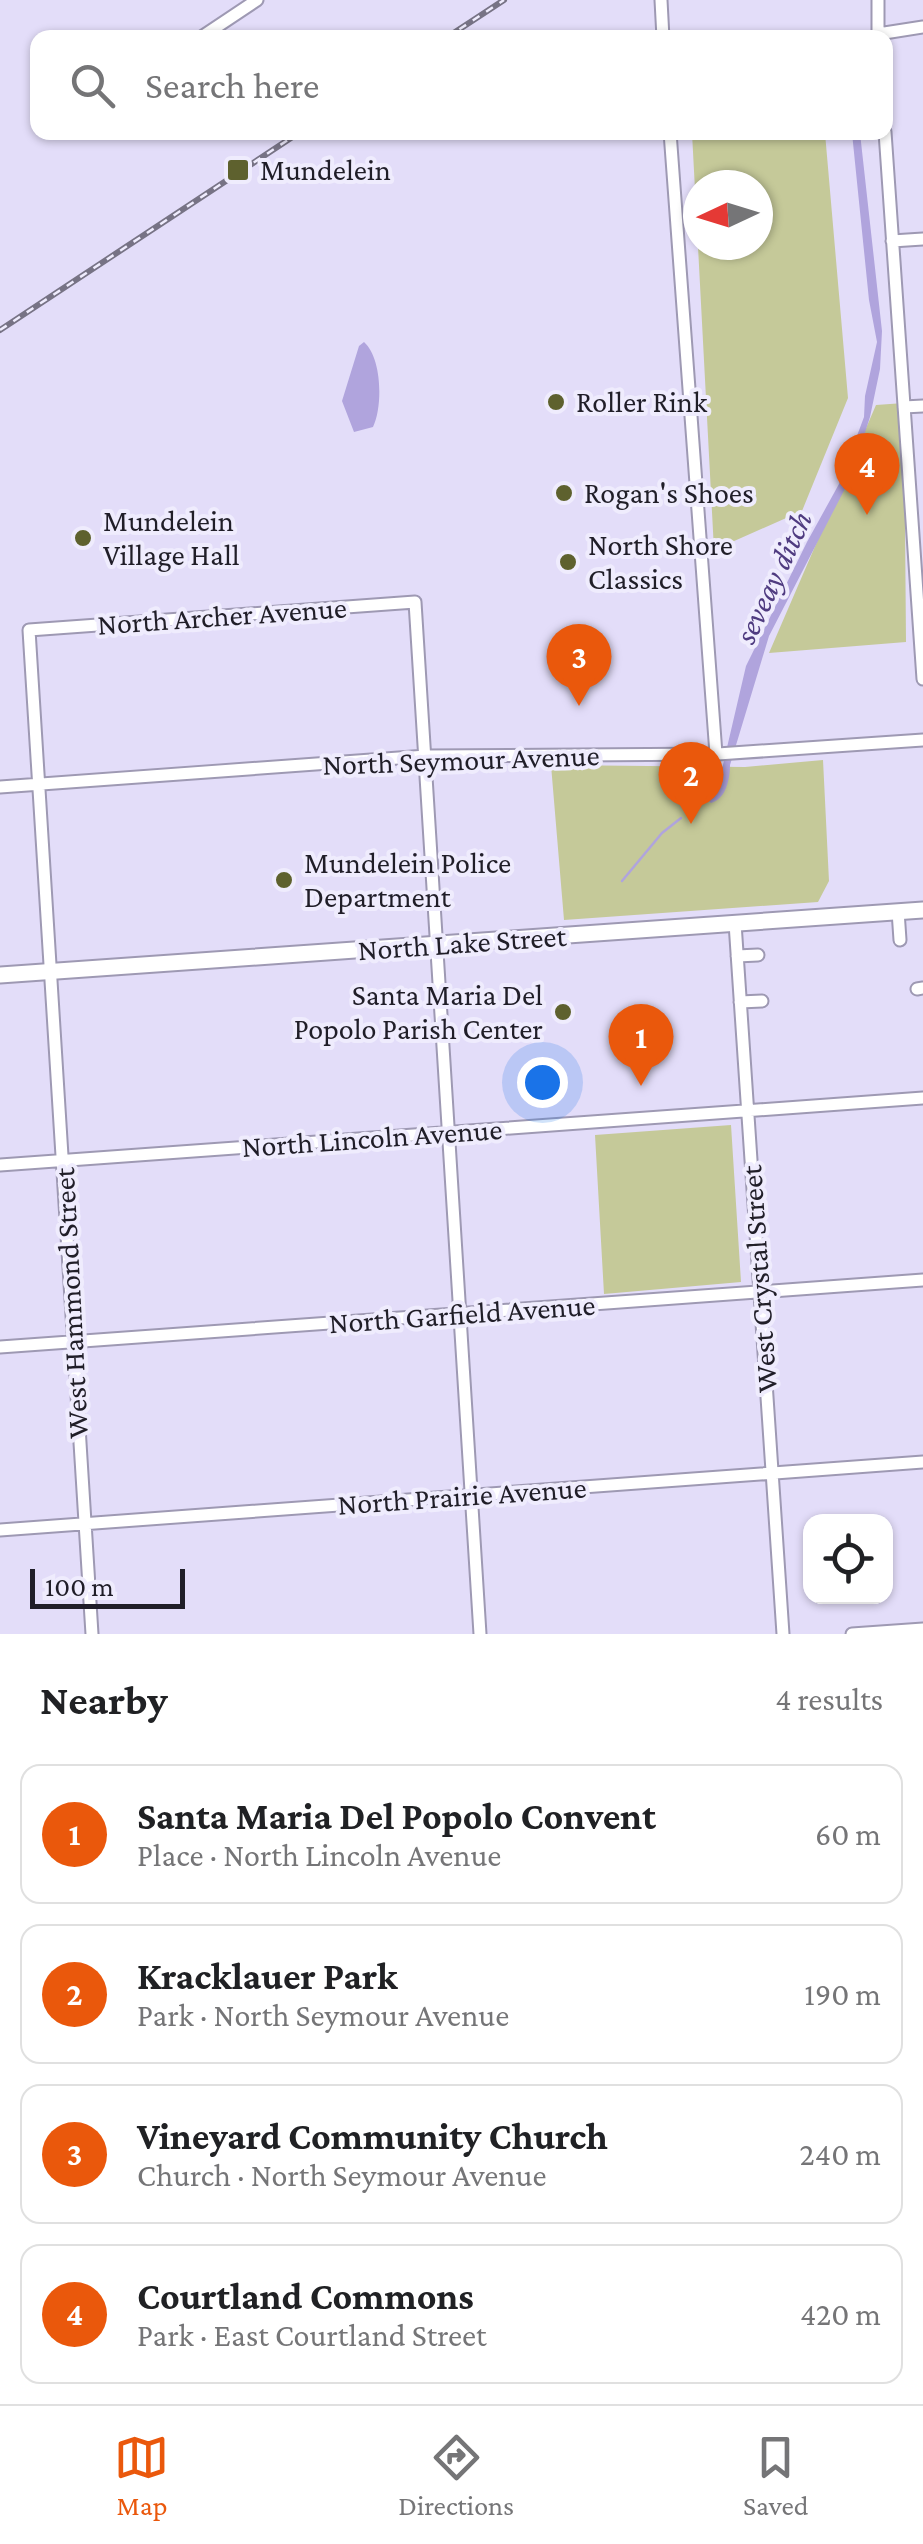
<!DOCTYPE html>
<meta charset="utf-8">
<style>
body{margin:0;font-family:"Crimson Pro",serif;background:#f2f2f2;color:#202124}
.controls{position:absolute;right:30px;bottom:30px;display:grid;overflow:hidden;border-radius:20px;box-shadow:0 2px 8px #0004}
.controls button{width:90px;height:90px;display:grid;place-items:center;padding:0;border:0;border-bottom:2px solid #e0e0e0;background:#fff;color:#202124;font:50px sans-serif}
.compass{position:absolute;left:683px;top:170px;width:90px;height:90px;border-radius:50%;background:#fff;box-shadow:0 2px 8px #0004;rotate:266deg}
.scale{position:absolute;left:30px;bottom:25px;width:155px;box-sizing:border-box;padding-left:10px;border:5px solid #201e28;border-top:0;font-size:28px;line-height:35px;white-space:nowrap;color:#201e28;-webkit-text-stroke:8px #efecfd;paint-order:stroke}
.you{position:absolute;left:542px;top:1082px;width:35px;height:35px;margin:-25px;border:8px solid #fff;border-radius:50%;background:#1a73e8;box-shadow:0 0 0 15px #1a73e833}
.badge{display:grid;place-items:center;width:65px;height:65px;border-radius:50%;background:#ea580c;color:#fff;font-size:32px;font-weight:700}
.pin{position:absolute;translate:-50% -82px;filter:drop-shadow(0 2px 5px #0008)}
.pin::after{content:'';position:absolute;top:52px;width:35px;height:30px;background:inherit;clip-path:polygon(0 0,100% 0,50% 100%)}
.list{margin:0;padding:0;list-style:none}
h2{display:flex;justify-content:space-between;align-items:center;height:130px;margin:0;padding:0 40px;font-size:42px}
h2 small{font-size:32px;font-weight:400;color:#757577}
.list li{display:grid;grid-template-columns:65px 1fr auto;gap:30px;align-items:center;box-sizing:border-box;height:140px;margin:0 20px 20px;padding:0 20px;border:2px solid #e0e0e0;border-radius:20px}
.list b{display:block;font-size:38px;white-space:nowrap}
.list p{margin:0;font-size:32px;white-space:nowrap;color:#757577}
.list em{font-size:32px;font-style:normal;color:#757577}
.icon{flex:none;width:55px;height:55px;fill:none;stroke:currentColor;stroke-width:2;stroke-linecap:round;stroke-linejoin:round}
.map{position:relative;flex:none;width:923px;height:1634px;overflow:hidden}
.search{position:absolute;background:#fff;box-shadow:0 2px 8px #0004;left:30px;right:30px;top:30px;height:110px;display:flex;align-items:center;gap:25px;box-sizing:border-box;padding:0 35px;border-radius:20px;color:#757577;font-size:38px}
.sheet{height:770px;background:#fff}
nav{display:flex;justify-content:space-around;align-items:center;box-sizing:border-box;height:140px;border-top:2px solid #e0e0e0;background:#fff;font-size:28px;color:#757577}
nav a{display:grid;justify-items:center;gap:5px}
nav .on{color:#ea580c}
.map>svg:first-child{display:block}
</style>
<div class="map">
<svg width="923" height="1634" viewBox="0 0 923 1634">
<rect width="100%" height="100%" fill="#e3ddf9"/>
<path fill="#c5c999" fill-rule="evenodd" d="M 692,133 L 825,133 L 848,398 L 802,511 L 714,550 ZM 758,185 L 758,245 L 698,245 L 698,185 Z
M 904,403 L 906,642 L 769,653 L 876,405 Z
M 823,760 L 829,881 L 818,902 L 564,920 L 551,765 L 745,767 Z
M 731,1125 L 741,1282 L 604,1294 L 595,1135 Z"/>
<path fill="#b0a4dd" d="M 852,133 L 860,133 L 882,331 L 880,369 L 870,417 L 850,479 L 769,636 L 730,765 C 730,779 726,799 711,803 L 704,796 L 722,769 L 746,666 L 807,542 L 839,484 L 864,417 L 865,396 L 877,342 L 869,300 Z
M 364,342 C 382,358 383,406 373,427 L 354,432 L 342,401 L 359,346 Z"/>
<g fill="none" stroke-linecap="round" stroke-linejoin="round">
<path stroke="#b0a4dd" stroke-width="2.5" d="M 622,881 L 662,833 L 681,818"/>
<defs>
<path id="minor" d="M 661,0 L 663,38
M 878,0 L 878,38
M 878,34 L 923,27
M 200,38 L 257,0
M 670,132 L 716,754
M 885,132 L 923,679
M 892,241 L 923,239
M 904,407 L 923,406
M 0,787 L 426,756 L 718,754 L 923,740
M 898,911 L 900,940
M 735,923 L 783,1634
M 737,956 L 758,955
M 917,989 L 923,988
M 740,1002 L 762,1001
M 0,1165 L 923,1098
M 0,1347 L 923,1280
M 0,1530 L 923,1462
M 92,1634 L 29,630 L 415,602 L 480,1634
M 852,1634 L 923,1629"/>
<path id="major" d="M 0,975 L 923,910"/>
</defs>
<use href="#minor" stroke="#9e99b3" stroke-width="15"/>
<use href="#major" stroke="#9e99b3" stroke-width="19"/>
<use href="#minor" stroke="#fff" stroke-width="11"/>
<use href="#major" stroke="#fff" stroke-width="15"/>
<defs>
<path id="rail" d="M 446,38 L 504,0
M 0,330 L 300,132"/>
</defs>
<use href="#rail" stroke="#777385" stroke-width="6"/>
<use href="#rail" stroke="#efecfd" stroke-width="2.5" stroke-dasharray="8" stroke-linecap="butt"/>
</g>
<g fill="#5e612e" stroke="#efecfd" stroke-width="4">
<rect x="226" y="158" width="24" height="24" rx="5"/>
<circle cx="556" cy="402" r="10"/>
<circle cx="564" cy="493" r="10"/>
<circle cx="83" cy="538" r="10"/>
<circle cx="568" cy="562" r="10"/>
<circle cx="284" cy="880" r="10"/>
<circle cx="563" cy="1012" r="10"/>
</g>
<g text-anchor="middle" stroke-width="8" stroke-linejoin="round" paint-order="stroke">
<g font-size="30" fill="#201e28" stroke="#efecfd" text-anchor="start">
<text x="260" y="180">Mundelein</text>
<text x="576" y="412">Roller Rink</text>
<text x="584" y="503">Rogan's Shoes</text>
<text x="103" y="531">Mundelein<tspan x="103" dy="34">Village Hall</tspan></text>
<text x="588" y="555">North Shore<tspan x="588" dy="34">Classics</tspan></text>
<text x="304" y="873">Mundelein Police<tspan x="304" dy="34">Department</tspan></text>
<text x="543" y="1005" text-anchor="end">Santa Maria Del<tspan x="543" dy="34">Popolo Parish Center</tspan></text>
</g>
<g font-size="30" fill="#201e28" stroke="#efecfd">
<text transform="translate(222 616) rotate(-4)" y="10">North Archer Avenue</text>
<text transform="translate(461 760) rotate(-2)" y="10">North Seymour Avenue</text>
<text transform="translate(462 943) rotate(-4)" y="10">North Lake Street</text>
<text transform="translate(372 1138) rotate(-4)" y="10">North Lincoln Avenue</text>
<text transform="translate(759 1279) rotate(-94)" y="10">West Crystal Street</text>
<text transform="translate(71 1303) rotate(-93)" y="10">West Hammond Street</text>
<text transform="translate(462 1314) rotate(-4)" y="10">North Garfield Avenue</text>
<text transform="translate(462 1496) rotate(-4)" y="10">North Prairie Avenue</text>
</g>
<g font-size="32" font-style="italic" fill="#4f3b80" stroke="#efecfd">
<text transform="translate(773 577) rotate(-65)" y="11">seveay ditch</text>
</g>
</g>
</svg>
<div class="controls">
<button><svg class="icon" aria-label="locate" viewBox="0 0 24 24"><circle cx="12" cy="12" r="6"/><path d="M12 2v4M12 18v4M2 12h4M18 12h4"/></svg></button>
</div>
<svg class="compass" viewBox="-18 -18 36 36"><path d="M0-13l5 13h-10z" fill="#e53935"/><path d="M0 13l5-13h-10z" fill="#757577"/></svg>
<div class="scale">100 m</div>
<div class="you"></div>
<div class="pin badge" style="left:641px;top:1086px">1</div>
<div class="pin badge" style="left:691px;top:824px">2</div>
<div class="pin badge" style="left:579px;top:706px">3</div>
<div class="pin badge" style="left:867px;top:515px">4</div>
<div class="search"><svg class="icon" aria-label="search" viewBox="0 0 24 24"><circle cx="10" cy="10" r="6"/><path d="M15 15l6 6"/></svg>Search here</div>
</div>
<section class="sheet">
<h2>Nearby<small>4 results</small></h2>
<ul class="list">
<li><span class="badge">1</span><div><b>Santa Maria Del Popolo Convent</b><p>Place · North Lincoln Avenue</p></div><em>60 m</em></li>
<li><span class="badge">2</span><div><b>Kracklauer Park</b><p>Park · North Seymour Avenue</p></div><em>190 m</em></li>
<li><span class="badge">3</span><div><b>Vineyard Community Church</b><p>Church · North Seymour Avenue</p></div><em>240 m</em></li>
<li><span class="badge">4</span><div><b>Courtland Commons</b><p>Park · East Courtland Street</p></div><em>420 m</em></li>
</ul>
</section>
<nav>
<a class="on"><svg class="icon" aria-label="map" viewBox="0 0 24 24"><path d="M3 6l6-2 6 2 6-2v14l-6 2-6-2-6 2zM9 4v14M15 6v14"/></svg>Map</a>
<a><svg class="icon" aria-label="directions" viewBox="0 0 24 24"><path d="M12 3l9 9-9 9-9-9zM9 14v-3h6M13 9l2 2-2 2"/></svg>Directions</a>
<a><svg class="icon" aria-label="saved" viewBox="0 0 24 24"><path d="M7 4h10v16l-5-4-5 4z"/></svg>Saved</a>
</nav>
